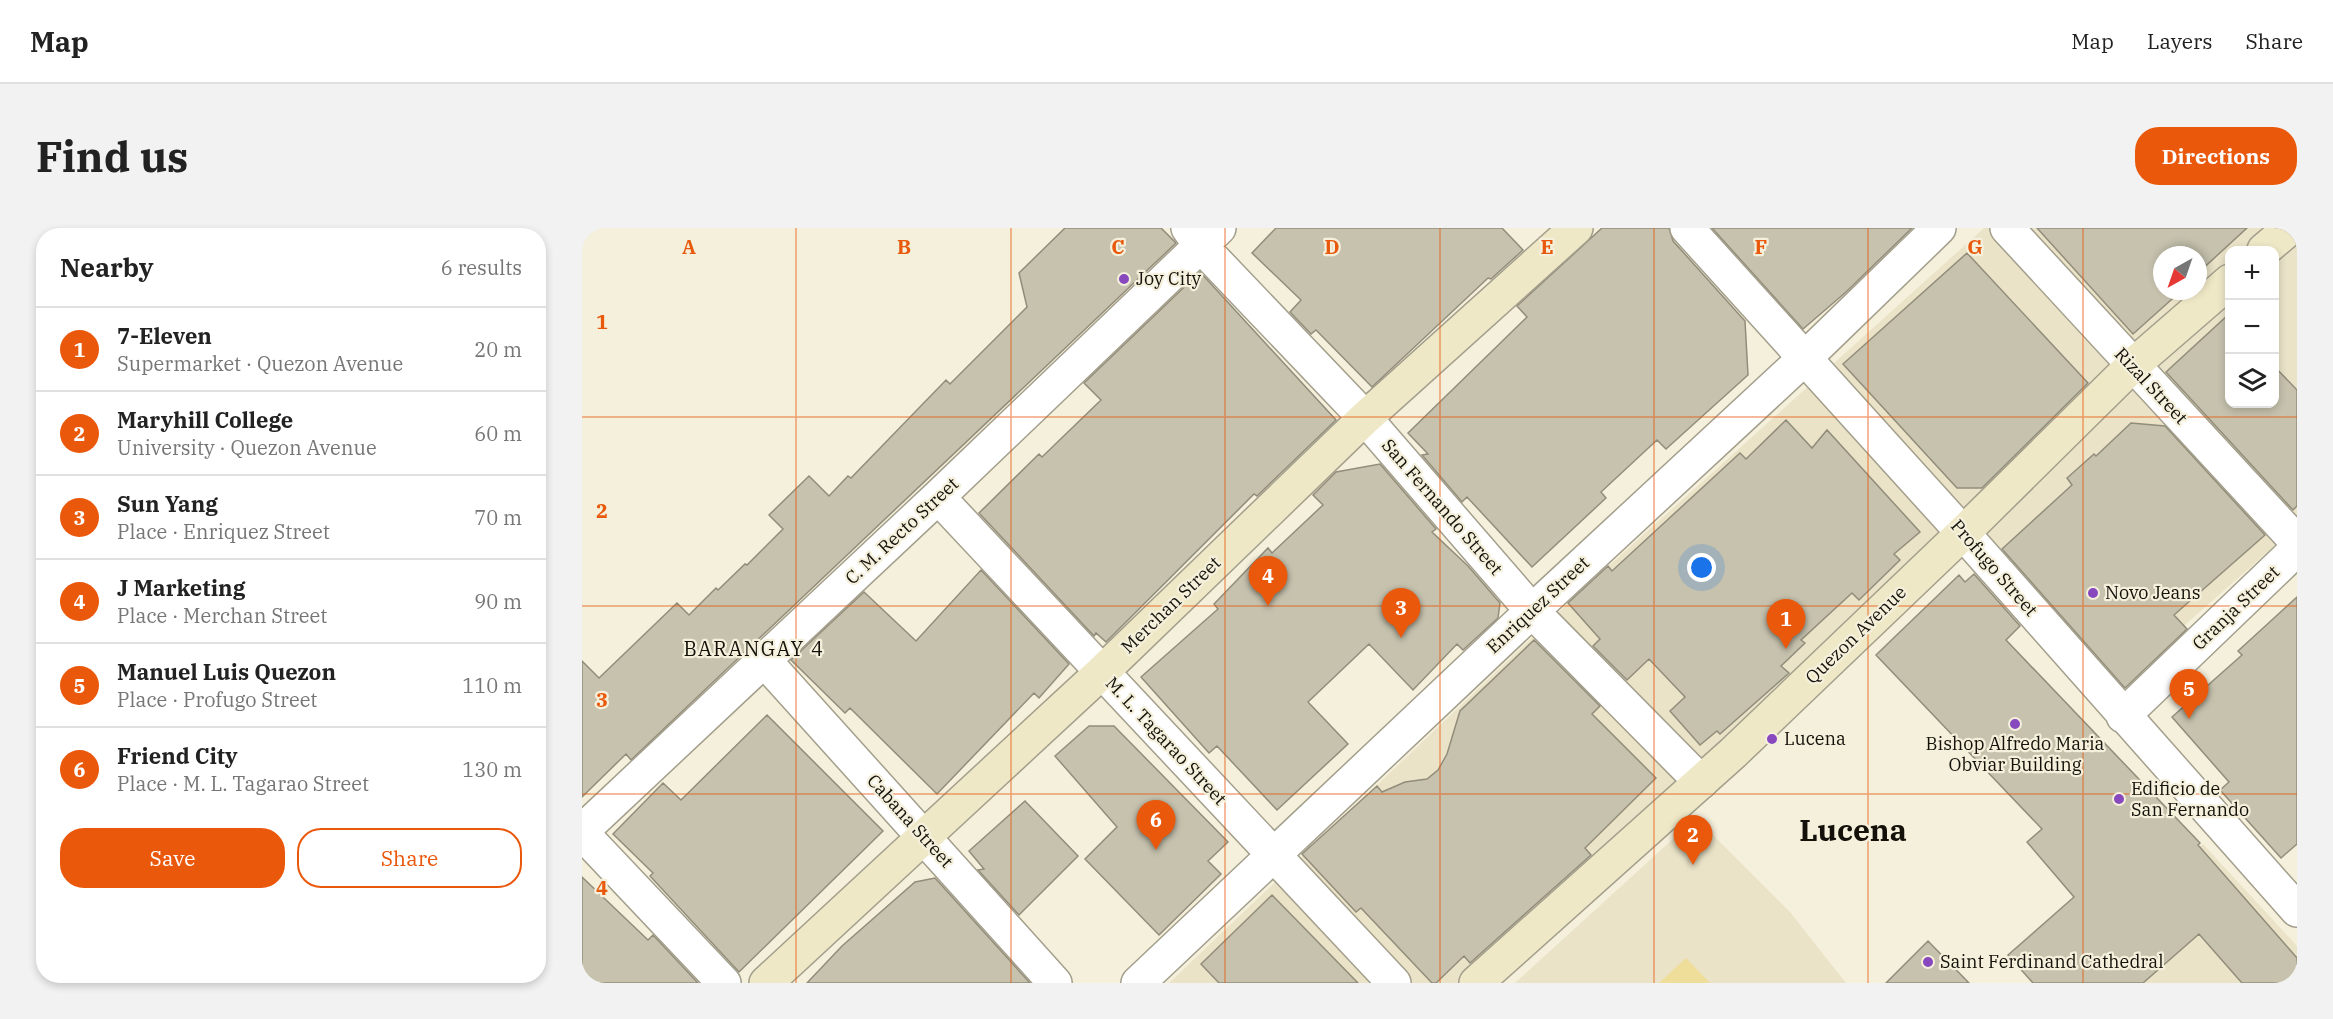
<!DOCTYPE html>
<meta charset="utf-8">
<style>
body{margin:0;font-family:"IBM Plex Serif",serif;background:#f2f2f2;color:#222}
.controls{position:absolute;right:18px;top:18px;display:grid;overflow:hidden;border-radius:12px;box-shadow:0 3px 9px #0003}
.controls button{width:54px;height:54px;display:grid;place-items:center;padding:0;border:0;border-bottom:2px solid #e0e0e0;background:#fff;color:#222;font:30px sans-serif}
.compass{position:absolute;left:1571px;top:18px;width:54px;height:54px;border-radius:50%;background:#fff;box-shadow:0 3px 9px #0003;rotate:220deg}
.you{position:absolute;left:1120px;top:340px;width:21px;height:21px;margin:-15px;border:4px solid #fff;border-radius:50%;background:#1a73e8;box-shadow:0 0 0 9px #1a73e833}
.badge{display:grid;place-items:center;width:39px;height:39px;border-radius:50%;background:#ea580c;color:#fff;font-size:20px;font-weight:700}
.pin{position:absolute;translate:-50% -50px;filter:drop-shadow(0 2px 3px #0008)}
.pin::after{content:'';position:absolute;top:32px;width:21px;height:18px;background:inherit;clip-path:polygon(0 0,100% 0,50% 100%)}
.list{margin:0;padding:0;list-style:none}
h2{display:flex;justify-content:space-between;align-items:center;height:78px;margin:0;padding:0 24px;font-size:26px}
h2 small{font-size:20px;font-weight:400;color:#767676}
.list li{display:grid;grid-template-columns:39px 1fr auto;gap:18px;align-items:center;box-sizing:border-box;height:84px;padding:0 24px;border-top:2px solid #e0e0e0}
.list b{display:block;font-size:22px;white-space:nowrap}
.list p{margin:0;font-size:20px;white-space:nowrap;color:#767676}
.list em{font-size:20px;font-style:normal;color:#767676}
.actions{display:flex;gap:12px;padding:18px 24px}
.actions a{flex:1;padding:14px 0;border:2px solid #ea580c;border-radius:24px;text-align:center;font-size:21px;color:#ea580c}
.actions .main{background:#ea580c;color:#fff}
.icon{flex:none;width:33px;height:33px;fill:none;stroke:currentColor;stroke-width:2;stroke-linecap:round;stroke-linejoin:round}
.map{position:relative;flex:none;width:1715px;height:755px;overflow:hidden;border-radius:24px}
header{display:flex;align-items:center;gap:36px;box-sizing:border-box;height:84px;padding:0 30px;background:#fff;border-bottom:2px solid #e0e0e0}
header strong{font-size:28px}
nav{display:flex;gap:33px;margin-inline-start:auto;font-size:21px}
.intro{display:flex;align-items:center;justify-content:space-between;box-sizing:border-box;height:144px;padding:0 36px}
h1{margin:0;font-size:42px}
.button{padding:15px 27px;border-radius:24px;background:#ea580c;color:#fff;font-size:21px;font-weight:700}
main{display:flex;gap:36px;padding:0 36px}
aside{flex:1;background:#fff;border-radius:24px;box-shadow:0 3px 9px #0003}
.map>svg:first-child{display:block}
</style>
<header>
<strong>Map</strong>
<nav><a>Map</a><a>Layers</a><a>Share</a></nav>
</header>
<div class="intro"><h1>Find us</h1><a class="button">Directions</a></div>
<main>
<aside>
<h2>Nearby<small>6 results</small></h2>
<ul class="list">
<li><span class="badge">1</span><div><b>7-Eleven</b><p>Supermarket · Quezon Avenue</p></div><em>20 m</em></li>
<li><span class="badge">2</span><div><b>Maryhill College</b><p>University · Quezon Avenue</p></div><em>60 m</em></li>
<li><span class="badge">3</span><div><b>Sun Yang</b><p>Place · Enriquez Street</p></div><em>70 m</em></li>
<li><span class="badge">4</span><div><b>J Marketing</b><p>Place · Merchan Street</p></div><em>90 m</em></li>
<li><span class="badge">5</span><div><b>Manuel Luis Quezon</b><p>Place · Profugo Street</p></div><em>110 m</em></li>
<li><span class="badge">6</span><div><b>Friend City</b><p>Place · M. L. Tagarao Street</p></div><em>130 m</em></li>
</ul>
<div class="actions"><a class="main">Save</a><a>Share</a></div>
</aside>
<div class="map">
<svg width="1715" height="755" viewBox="0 0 1715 755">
<rect width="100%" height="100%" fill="#f5f0dc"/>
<path fill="#eae3c8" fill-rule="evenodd" d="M 1402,0 L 1715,0 L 1715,298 L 1536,456 L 1387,287 L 891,755 L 587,755 L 999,363 ZM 1648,22 L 1692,22 L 1692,176 L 1648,176 ZM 1580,27 L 1616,27 L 1616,63 L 1580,63 Z
M 1114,590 L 1208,684 L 1264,755 L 933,755 Z
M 1621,616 L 1715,718 L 1715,755 L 1461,755 Z"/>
<path fill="#eede99" d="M 1104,730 L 1128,755 L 1077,755 Z"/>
<path fill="#c6c2ae" stroke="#928d7b" stroke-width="1.5" d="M 483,0 L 579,0 L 594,15 L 49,532 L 44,526 L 0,569 L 0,433 L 17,450 L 95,375 L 107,387 L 134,360 L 136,362 L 163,336 L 165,337 L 201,301 L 187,287 L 227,248 L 247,268 L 266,248 L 269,250 L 364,152 L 368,156 L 445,79 L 437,45 Z
M 694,0 L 920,0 L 941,22 L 909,51 L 906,50 L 790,159 L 734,102 L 729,106 L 708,84 L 719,72 L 670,25 Z
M 1020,0 L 1087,0 L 1091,13 L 1163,93 L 1166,147 L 1084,221 L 1075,212 L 1019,264 L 1024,270 L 950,339 L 885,269 L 880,274 L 840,227 L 846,226 L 826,205 L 945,89 L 935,78 Z
M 1130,0 L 1330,0 L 1264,64 L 1221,101 Z
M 1455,0 L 1665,0 L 1616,45 L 1616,27 L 1580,27 L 1580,63 L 1599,63 L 1551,106 Z
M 1385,25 L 1506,155 L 1400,260 L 1375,260 L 1261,136 Z
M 618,44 L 754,192 L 675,268 L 672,266 L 524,414 L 514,405 L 512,408 L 397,285 L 457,226 L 460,229 L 519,172 L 502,155 Z
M 1646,87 L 1647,176 L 1692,176 L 1692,138 L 1715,162 L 1715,278 L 1711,282 L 1584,144 Z
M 1204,192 L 1230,220 L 1245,202 L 1338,304 L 1312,326 L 1318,332 L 1277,372 L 1270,365 L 1219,412 L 1223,415 L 1199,438 L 1207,445 L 1138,506 L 1135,503 L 1118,517 L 1088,483 L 1103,469 L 1067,431 L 1045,452 L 1011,418 L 1018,411 L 986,375 L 1026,338 L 1030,343 L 1158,225 L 1164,231 Z
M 1549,195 L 1583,198 L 1683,307 L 1592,387 L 1605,401 L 1543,460 L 1420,321 L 1490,257 L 1485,250 L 1512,226 L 1514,228 Z
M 798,236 L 854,301 L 850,304 L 886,338 L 918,375 L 916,390 L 881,422 L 875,416 L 831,462 L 787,416 L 726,474 L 766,516 L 695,582 L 635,518 L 627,525 L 559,449 L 636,381 L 632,376 L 686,320 L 690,325 L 741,277 L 731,267 L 754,244 Z
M 399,342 L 487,436 L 457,470 L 452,465 L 355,566 L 268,480 L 263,485 L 209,432 L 282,364 L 334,413 Z
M 1392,346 L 1438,398 L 1424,412 L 1618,615 L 1616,617 L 1715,730 L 1715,755 L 1660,755 L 1617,706 L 1561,755 L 1451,755 L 1426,727 L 1492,669 L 1445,614 L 1460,601 L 1294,427 L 1377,347 L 1383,354 Z
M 1715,369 L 1715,616 L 1699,630 L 1638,562 L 1647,554 L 1590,489 L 1660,427 L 1656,423 Z
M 952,412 L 1018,478 L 1010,486 L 1074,550 L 1003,620 L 1009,627 L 888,735 L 882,728 L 854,755 L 850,755 L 779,680 L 774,684 L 720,626 L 795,558 L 800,564 L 823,554 L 845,551 L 856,542 L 865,526 L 878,483 Z
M 185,487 L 301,603 L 157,744 L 68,648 L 71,645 L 31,606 L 81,555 L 99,572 Z
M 507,498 L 532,498 L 646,614 L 626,633 L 639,646 L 577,707 L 503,631 L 535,599 L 473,528 Z
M 443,573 L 496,628 L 437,687 L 396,642 L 402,641 L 387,623 Z
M 0,649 L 66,712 L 71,707 L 116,755 L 0,755 Z
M 353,650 L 448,755 L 225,755 L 260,718 L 333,654 Z
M 690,667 L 776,755 L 637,755 L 619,736 Z
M 1346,713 L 1387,755 L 1304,755 Z"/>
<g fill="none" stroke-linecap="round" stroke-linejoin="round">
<defs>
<path id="street" d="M 606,0 L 618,17 L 783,190 L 950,383 L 1119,554
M 1105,0 L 1381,305 L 1715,682
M 1425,0 L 1715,314
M 356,269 L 812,755
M 182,432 L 473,755
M 1541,488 L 1715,321
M 0,603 L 356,269 L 637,0
M 0,605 L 142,755
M 556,755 L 950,383 L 1224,129 L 1357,0"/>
<path id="secondary" d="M 1682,22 L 1708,0
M 184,755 L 520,444 L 783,190 L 994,0
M 894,755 L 1151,525 L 1381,305 L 1550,138 L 1648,53"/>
</defs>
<use href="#street" stroke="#a39f8c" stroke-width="36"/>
<use href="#secondary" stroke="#a39f8c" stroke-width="36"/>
<use href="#street" stroke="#fff" stroke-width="33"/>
<use href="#secondary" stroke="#efe8c7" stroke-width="33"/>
</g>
<path fill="none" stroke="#e8590c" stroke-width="1.5" stroke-opacity="0.55" d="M 214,0 L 214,755M 429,0 L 429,755M 643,0 L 643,755M 858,0 L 858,755M 1072,0 L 1072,755M 1286,0 L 1286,755M 1501,0 L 1501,755M 0,189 L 1715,189M 0,378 L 1715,378M 0,566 L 1715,566"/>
<g fill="#8848be" stroke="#f5f0dc" stroke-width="2">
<circle cx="542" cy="51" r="6"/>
<circle cx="1511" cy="365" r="6"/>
<circle cx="1433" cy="496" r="6"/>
<circle cx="1190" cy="511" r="6"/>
<circle cx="1537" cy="571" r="6"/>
<circle cx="1346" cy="734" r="6"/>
</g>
<g text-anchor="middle" stroke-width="4.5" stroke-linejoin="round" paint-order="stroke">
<g font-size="18" fill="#13110a" stroke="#f5f0dc" text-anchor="start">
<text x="554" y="57">Joy City</text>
<text x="1523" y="371">Novo Jeans</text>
<text x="1202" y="517">Lucena</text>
<text x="1433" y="522" text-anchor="middle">Bishop Alfredo Maria<tspan x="1433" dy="21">Obviar Building</tspan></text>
<text x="1549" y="567">Edificio de<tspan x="1549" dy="21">San Fernando</tspan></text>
<text x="1358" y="740">Saint Ferdinand Cathedral</text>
</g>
<g font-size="18" fill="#13110a" stroke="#f5f0dc">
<text transform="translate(1569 158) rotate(47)" y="6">Rizal Street</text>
<text transform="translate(860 279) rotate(49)" y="6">San Fernando Street</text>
<text transform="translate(320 303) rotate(-43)" y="6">C. M. Recto Street</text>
<text transform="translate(1412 340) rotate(49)" y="6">Profugo Street</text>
<text transform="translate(589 377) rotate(-44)" y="6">Merchan Street</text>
<text transform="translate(956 377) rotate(-43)" y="6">Enriquez Street</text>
<text transform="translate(1654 380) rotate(-44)" y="6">Granja Street</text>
<text transform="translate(1274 407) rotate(-44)" y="6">Quezon Avenue</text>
<text transform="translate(584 513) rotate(47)" y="6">M. L. Tagarao Street</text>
<text transform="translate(328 593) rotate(48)" y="6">Cabana Street</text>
</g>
<g font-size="20" letter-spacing="1.5" fill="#13110a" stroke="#f5f0dc">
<text x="172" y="428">BARANGAY 4</text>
</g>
<g font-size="30" font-weight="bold" fill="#13110a" stroke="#f5f0dc">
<text x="1271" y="613">Lucena</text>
</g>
</g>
<g font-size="20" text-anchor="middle" font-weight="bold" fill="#e8590c" stroke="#f5f0dc" stroke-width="4.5" stroke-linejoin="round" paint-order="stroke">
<text x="107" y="26">A</text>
<text x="322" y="26">B</text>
<text x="536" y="26">C</text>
<text x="750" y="26">D</text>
<text x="965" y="26">E</text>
<text x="1179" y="26">F</text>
<text x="1393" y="26">G</text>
<text x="20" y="101">1</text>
<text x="20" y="290">2</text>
<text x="20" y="479">3</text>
<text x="20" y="667">4</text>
</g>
</svg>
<div class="controls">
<button>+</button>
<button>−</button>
<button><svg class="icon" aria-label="layers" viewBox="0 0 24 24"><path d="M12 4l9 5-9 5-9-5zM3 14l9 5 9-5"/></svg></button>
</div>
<svg class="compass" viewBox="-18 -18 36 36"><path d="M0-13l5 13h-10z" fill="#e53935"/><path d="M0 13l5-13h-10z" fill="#767676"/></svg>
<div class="you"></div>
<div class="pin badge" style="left:1204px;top:421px">1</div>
<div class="pin badge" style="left:1111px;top:637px">2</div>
<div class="pin badge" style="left:819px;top:410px">3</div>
<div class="pin badge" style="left:686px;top:378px">4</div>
<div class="pin badge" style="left:1607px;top:491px">5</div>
<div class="pin badge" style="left:574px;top:622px">6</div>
</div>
</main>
